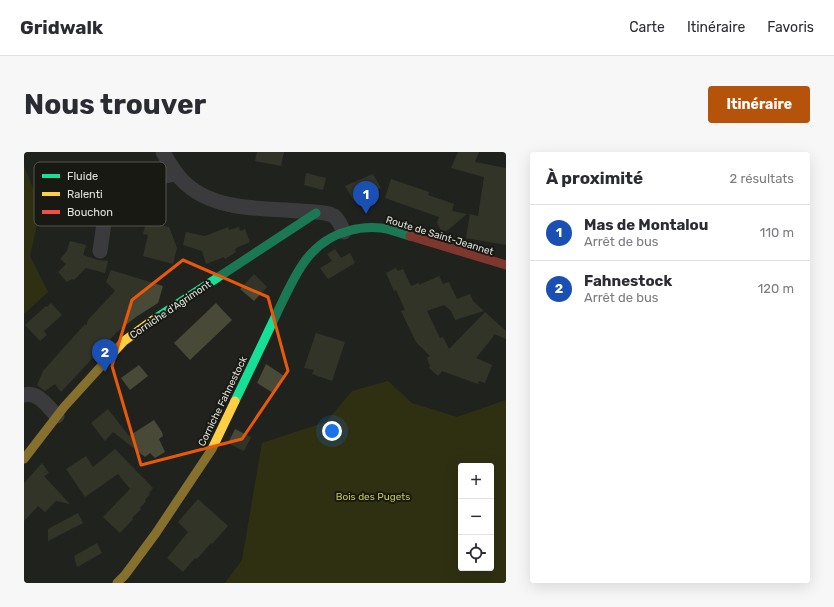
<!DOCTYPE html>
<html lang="fr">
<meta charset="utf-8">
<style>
body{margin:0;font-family:Rubik,sans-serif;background:#f7f7f7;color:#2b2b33}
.controls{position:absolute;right:12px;bottom:12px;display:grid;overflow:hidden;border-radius:4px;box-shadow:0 4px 16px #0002}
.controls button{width:36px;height:36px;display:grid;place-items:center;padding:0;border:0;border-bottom:1px solid #e1e1e2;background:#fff;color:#2b2b33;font:20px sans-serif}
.you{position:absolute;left:308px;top:279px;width:14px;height:14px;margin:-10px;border:3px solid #fff;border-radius:50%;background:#1a73e8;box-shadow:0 0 0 6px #1a73e833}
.badge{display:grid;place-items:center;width:26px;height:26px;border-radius:50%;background:#b45309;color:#fff;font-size:13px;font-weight:700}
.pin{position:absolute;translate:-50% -33px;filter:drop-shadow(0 1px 2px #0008)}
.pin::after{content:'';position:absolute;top:21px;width:14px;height:12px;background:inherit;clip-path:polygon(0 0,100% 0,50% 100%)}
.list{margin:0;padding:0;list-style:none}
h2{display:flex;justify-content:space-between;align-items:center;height:52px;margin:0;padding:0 16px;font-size:17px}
h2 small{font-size:13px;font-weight:400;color:#7c7c81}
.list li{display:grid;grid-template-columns:26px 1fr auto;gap:12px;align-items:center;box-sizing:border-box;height:56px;padding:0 16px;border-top:1px solid #e1e1e2}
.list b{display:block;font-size:15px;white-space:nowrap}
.list p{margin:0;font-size:13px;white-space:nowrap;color:#7c7c81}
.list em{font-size:13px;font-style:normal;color:#7c7c81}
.icon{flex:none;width:22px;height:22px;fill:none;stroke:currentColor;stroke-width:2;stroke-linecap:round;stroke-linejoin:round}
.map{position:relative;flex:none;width:482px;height:431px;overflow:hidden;border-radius:4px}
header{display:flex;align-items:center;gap:24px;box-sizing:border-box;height:56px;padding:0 20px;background:#fff;border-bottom:1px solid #e1e1e2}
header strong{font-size:19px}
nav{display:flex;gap:22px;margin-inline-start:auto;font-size:14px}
.intro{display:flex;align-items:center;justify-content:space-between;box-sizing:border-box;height:96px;padding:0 24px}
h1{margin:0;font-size:28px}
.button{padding:10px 18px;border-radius:4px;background:#b45309;color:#fff;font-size:14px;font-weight:700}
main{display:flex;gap:24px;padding:0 24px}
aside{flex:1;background:#fff;border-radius:4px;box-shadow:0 4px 16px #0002}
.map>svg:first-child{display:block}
</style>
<header>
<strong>Gridwalk</strong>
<nav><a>Carte</a><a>Itinéraire</a><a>Favoris</a></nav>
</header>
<div class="intro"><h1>Nous trouver</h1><a class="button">Itinéraire</a></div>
<main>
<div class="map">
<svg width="482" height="431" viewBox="0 0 482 431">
<rect width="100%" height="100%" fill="#21221e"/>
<path fill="#414204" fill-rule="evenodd" d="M 0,14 L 17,56 L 6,104 L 24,140 L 0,162 Z
M 364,229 L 388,251 L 433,265 L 482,248 L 482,431 L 201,431 L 218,408 L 238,291 L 302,270 L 328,239 ZM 437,314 L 467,314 L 467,416 L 437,416 Z"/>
<path fill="#484936" d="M 233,0 L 260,0 L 257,14 L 231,9 Z
M 434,0 L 455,0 L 451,10 L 482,16 L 482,93 L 442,86 L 446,62 L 454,64 L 460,25 L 427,16 Z
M 282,21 L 302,26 L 299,38 L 280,33 Z
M 349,22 L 357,36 L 330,49 L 321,34 Z
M 367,27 L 405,40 L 404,43 L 430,52 L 428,59 L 443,62 L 424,78 L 421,79 L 417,78 L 413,71 L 415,65 L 361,46 Z
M 122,70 L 145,75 L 153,96 L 149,112 L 119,104 L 124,83 L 119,82 Z
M 204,75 L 205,78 L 215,75 L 216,79 L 221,77 L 226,90 L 212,96 L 211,98 L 212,100 L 201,107 L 200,105 L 182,112 L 178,99 L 159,93 L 162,80 L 181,84 Z
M 46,89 L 62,93 L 59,103 L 74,108 L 84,109 L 81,121 L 62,116 L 50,128 L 48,127 L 43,130 L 34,120 L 42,112 L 36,107 L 43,99 Z
M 311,97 L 317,106 L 326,101 L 331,111 L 304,127 L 296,116 L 308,109 L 303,102 Z
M 372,116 L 374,119 L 379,117 L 387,134 L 395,131 L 395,133 L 415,124 L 419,132 L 425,130 L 433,147 L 446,142 L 449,149 L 460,159 L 431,168 L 427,159 L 420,153 L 403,159 L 416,186 L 419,185 L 425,197 L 461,160 L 482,179 L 482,187 L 470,182 L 469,185 L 452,206 L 468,213 L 461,231 L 455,229 L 454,232 L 418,219 L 414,224 L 405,216 L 406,214 L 403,206 L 406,204 L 392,190 L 377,159 L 381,158 L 372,138 L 370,139 L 362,121 Z
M 87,118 L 139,134 L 134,151 L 112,165 L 93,180 L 37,240 L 31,232 L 21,239 L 13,233 L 19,219 L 61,172 L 62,174 L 64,168 L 91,139 L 82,130 Z
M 230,122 L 243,135 L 230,149 L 216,137 Z
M 27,151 L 38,163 L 20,179 L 23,183 L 16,189 L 1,173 L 22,154 L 23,155 Z
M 192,151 L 208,168 L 166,208 L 150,191 Z
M 292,181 L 321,190 L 308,229 L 288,222 L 290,218 L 280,216 Z
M 242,212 L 260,224 L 249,241 L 233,231 Z
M 115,213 L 124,224 L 106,238 L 97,226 Z
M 84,257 L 105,284 L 130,268 L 138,280 L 139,284 L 135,287 L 141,300 L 131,306 L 126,301 L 121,305 L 89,280 L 81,289 L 67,271 Z
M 211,277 L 227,285 L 220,299 L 204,291 Z
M 91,297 L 129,336 L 125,341 L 126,342 L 121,348 L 122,349 L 116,356 L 117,357 L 108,366 L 109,367 L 96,381 L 79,365 L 106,337 L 94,322 L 61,345 L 42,317 L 62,304 L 69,315 Z
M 18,311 L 25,321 L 20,324 L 46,352 L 32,349 L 21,360 L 14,354 L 0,369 L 0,331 Z
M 174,347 L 204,374 L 188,392 L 187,391 L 173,407 L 171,406 L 159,420 L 143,406 L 164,380 L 154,370 Z
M 54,361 L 59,371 L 24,389 L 24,377 Z
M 73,391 L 78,401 L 53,415 L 50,404 Z"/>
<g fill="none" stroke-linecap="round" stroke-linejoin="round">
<path stroke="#5c5965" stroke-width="15" d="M 139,0 C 145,11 151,22 160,30 C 189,59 239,56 276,59 C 286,60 301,59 310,64 C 315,68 317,74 320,80
M 76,99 L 84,43 L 89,31 L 94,27 L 103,25 L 136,25 L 152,22
M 0,243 C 14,239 24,255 33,264"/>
<path stroke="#16e098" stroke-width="9" d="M 129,168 L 292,61
M 211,249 C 225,220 239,190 253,161 C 270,126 283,90 324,79 C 334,76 347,75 357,76 C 367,77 377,82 386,84"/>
<path stroke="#ffcf43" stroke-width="9" d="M 0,307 L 40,255 L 100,189 L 129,168
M 93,431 L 101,423 L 132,381 L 188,297 L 211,249"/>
<path stroke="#f24e42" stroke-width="9" d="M 386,84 L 482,113"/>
</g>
<path d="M0 0H482V431H0ZM 159,108 L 244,145 L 264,219 L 218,287 L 117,313 L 88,214 L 108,148 Z" fill="#21221e" fill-opacity=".55" fill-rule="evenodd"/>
<path fill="none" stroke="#e8590c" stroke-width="3" stroke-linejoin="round" d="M 159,108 L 244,145 L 264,219 L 218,287 L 117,313 L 88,214 L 108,148 Z"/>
<g text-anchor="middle" stroke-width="4" stroke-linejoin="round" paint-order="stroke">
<g font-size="10" fill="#dfe0dc" stroke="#191913">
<text transform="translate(416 83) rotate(17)" y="4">Route de Saint-Jeannet</text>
<text transform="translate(146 157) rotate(-34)" y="4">Corniche d'Agrimont</text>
<text transform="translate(198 249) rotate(-64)" y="4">Corniche Fahnestock</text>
</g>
<g font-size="10" fill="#c3c74c" stroke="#191913">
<text x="349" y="348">Bois des Pugets</text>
</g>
</g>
<rect x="10" y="10" width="132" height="64" rx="6" fill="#191913" stroke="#54554f" stroke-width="1"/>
<rect x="18" y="22" width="18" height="4" fill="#16e098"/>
<rect x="18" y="40" width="18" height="4" fill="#ffcf43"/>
<rect x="18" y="58" width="18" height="4" fill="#f24e42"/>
<g font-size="11" fill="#dfe0dc">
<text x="43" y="28">Fluide</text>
<text x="43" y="46">Ralenti</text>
<text x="43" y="64">Bouchon</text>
</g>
</svg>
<div class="controls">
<button>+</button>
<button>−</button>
<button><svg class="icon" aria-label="locate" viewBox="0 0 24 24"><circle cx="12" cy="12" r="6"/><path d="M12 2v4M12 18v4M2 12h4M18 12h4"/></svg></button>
</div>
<div class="you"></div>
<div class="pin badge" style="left:342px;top:62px;background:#1a4fb4">1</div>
<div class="pin badge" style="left:81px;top:220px;background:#1a4fb4">2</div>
</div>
<aside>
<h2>À proximité<small>2 résultats</small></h2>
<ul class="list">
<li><span class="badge" style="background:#1a4fb4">1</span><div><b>Mas de Montalou</b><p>Arrêt de bus</p></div><em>110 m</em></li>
<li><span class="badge" style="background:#1a4fb4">2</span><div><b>Fahnestock</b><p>Arrêt de bus</p></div><em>120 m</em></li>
</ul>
</aside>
</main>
